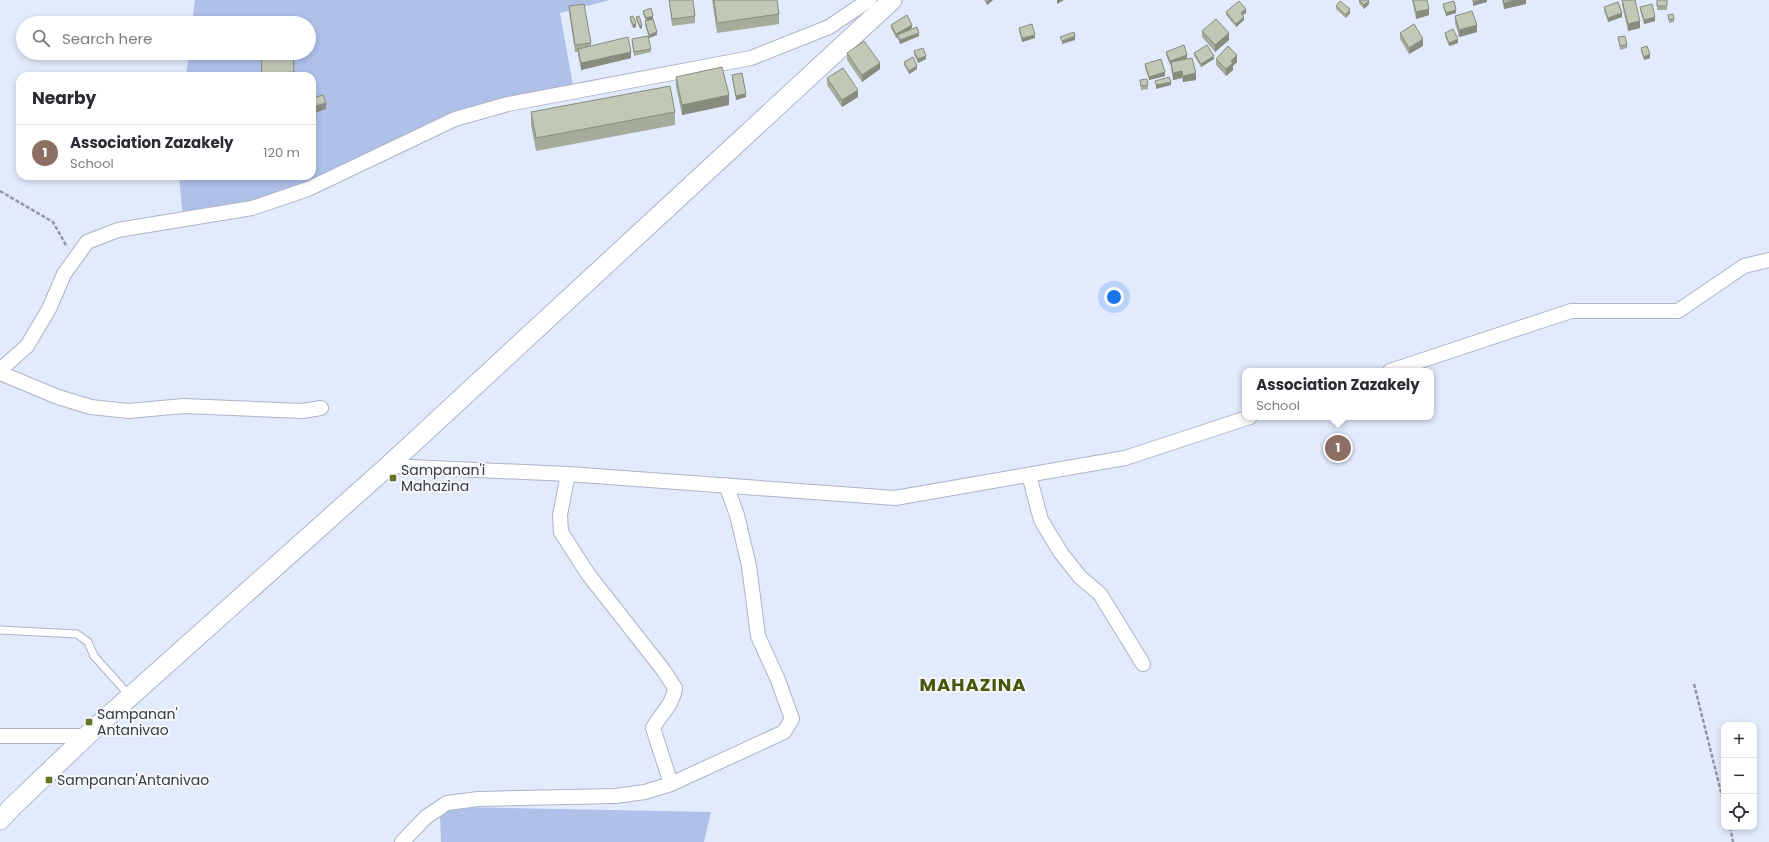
<!DOCTYPE html>
<meta charset="utf-8">
<style>
body{margin:0;font-family:Poppins,sans-serif;background:#f7f7f7;color:#2b2b33}
.controls{position:absolute;right:12px;bottom:12px;display:grid;overflow:hidden;border-radius:8px;box-shadow:0 2px 6px #0003}
.controls button{width:36px;height:36px;display:grid;place-items:center;padding:0;border:0;border-bottom:1px solid #e1e1e2;background:#fff;color:#2b2b33;font:20px sans-serif}
.you{position:absolute;left:1114px;top:297px;width:14px;height:14px;margin:-10px;border:3px solid #fff;border-radius:50%;background:#1a73e8;box-shadow:0 0 0 6px #1a73e833}
.badge{display:grid;place-items:center;width:26px;height:26px;border-radius:50%;background:#ea580c;color:#fff;font-size:13px;font-weight:700}
.pin{position:absolute;translate:-50% -50%;border:2px solid #fff;box-shadow:0 1px 4px #0006}
.popup{position:absolute;left:1242px;top:368px;width:192px;height:52px;box-sizing:border-box;display:grid;place-content:center;border-radius:8px;background:#fff;filter:drop-shadow(0 1px 3px #0005);font-size:13px;white-space:nowrap;color:#7c7c81}
.popup b{font-size:15px;color:#2b2b33}
.popup::after{content:'';position:absolute;left:50%;top:100%;margin-left:-8px;border:8px solid transparent;border-top-color:#fff}
.list{margin:0;padding:0;list-style:none}
h2{display:flex;justify-content:space-between;align-items:center;height:52px;margin:0;padding:0 16px;font-size:17px}
h2 small{font-size:13px;font-weight:400;color:#7c7c81}
.list li{display:grid;grid-template-columns:26px 1fr auto;gap:12px;align-items:center;box-sizing:border-box;height:56px;padding:0 16px;border-top:1px solid #e1e1e2}
.list b{display:block;font-size:15px;white-space:nowrap}
.list p{margin:0;font-size:13px;white-space:nowrap;color:#7c7c81}
.list em{font-size:13px;font-style:normal;color:#7c7c81}
.icon{flex:none;width:22px;height:22px;fill:none;stroke:currentColor;stroke-width:2;stroke-linecap:round;stroke-linejoin:round}
.map{position:relative;flex:none;width:1769px;height:842px;overflow:hidden}
.search{position:absolute;background:#fff;box-shadow:0 2px 6px #0003;left:16px;top:16px;width:300px;height:44px;display:flex;align-items:center;gap:10px;box-sizing:border-box;padding:0 14px;border-radius:22px;color:#7c7c81;font-size:15px}
.panel{position:absolute;background:#fff;box-shadow:0 2px 6px #0003;left:16px;top:72px;width:300px;height:108px;border-radius:12px}
.map>svg:first-child{display:block}
</style>
<div class="map">
<svg width="1769" height="842" viewBox="0 0 1769 842">
<rect width="100%" height="100%" fill="#e2eafd"/>
<path fill="#afc0e9" d="M 195,0 L 610,0 L 560,13 L 574,91 L 455,119 L 308,189 L 183,219 L 179,176 L 312,176 L 312,76 L 186,76 L 189,53 L 309,53 L 309,23 L 192,23 Z
M 455,807 L 711,812 L 704,842 L 441,842 L 440,814 Z"/>
<g fill="none" stroke-linecap="round" stroke-linejoin="round">
<defs>
<path id="service" d="M 0,630 L 77,634 L 88,642 L 94,656 L 130,696"/>
<path id="minor" d="M 0,370 L 27,346 L 49,309 L 64,274 L 87,242 L 118,230 L 252,208 L 308,189 L 455,119 L 508,104 L 751,58 L 829,27 L 869,0
M 1390,371 L 1571,311 L 1678,311 L 1744,266 L 1769,260
M 0,373 L 58,397 L 91,407 L 128,411 L 184,406 L 302,411 L 321,408
M 388,466 L 568,474 L 895,498 L 1125,458 L 1250,417
M 568,474 L 560,515 L 561,532 L 588,574 L 664,671 L 675,688 C 673,705 661,713 653,728 L 671,784
M 1029,475 L 1041,520 L 1061,553 L 1080,577 L 1100,594 L 1143,664
M 0,736 L 86,736
M 402,842 L 426,817 L 447,803 L 478,799 L 615,796 L 645,792 L 671,784 L 784,732 L 792,719 L 778,680 L 758,636 L 749,566 L 737,515 L 726,485"/>
<path id="secondary" d="M 0,820 L 11,808 L 95,728 L 388,466 L 892,0"/>
</defs>
<use href="#service" stroke="#adb4c6" stroke-width="9"/>
<use href="#minor" stroke="#adb4c6" stroke-width="16"/>
<use href="#secondary" stroke="#adb4c6" stroke-width="21"/>
<path stroke="#9197a4" stroke-width="2.5" stroke-dasharray="4 2" stroke-linecap="butt" d="M 0,191 L 53,222 L 67,247
M 1694,684 L 1724,804
M 1730,827 L 1733,842"/>
<use href="#service" stroke="#fff" stroke-width="7"/>
<use href="#minor" stroke="#fff" stroke-width="14"/>
<use href="#secondary" stroke="#fff" stroke-width="19"/>
</g>
<path fill="#a6ac9c" d="M 669,0 L 695,16 L 695,23 L 672,26 Z
M 712,0 L 777,0 L 779,14 L 779,24 L 717,33 Z
M 984,0 L 993,0 L 987,5 Z
M 1359,0 L 1368,0 L 1369,4 L 1364,9 L 1359,3 Z
M 1412,0 L 1427,0 L 1429,15 L 1416,19 Z
M 1502,0 L 1526,0 L 1526,4 L 1504,9 Z
M 1622,0 L 1635,0 L 1640,28 L 1628,31 L 1622,5 Z
M 1657,0 L 1667,0 L 1667,10 L 1657,10 Z
M 1443,4 L 1456,13 L 1446,16 L 1443,7 Z
M 569,6 L 591,43 L 591,46 L 631,58 L 581,70 L 578,55 L 578,52 L 575,52 L 569,13 Z
M 1336,6 L 1350,13 L 1346,18 L 1336,9 Z
M 1604,7 L 1622,17 L 1608,22 L 1604,11 Z
M 1640,7 L 1655,21 L 1644,24 L 1640,10 Z
M 643,11 L 653,19 L 657,35 L 649,38 L 645,25 L 645,21 L 646,21 L 643,14 Z
M 1226,12 L 1246,13 L 1243,15 L 1244,20 L 1236,27 L 1226,15 Z
M 1668,15 L 1674,19 L 1674,22 L 1669,23 Z
M 1455,16 L 1477,32 L 1459,37 L 1455,23 Z
M 630,17 L 636,27 L 633,28 L 630,21 Z
M 636,17 L 642,28 L 640,29 L 636,20 Z
M 891,25 L 912,28 L 910,29 L 919,36 L 900,44 L 897,37 L 896,38 L 891,28 Z
M 1019,28 L 1035,38 L 1022,42 L 1019,31 Z
M 1202,31 L 1229,40 L 1215,52 L 1202,37 Z
M 1400,33 L 1423,46 L 1409,54 L 1400,39 Z
M 1445,33 L 1458,43 L 1449,46 L 1445,36 Z
M 1618,37 L 1627,45 L 1627,48 L 1620,50 Z
M 632,39 L 651,49 L 651,52 L 634,56 L 632,43 Z
M 1641,48 L 1650,58 L 1644,60 L 1641,51 Z
M 914,51 L 926,59 L 918,63 L 914,55 Z
M 1166,52 L 1187,58 L 1183,60 L 1196,80 L 1183,82 L 1182,78 L 1173,80 L 1171,69 L 1171,64 L 1170,65 L 1166,55 Z
M 260,53 L 293,53 L 294,76 L 262,76 Z
M 847,53 L 880,69 L 862,82 L 847,60 Z
M 1194,53 L 1214,59 L 1201,67 L 1194,56 Z
M 1216,59 L 1237,62 L 1233,66 L 1233,70 L 1226,76 L 1216,65 Z
M 904,62 L 917,69 L 909,74 L 904,65 Z
M 1145,64 L 1165,76 L 1149,80 L 1145,68 Z
M 732,75 L 746,97 L 736,100 L 732,78 Z
M 676,77 L 729,105 L 682,115 L 676,87 Z
M 827,78 L 858,97 L 842,107 L 827,85 Z
M 1140,80 L 1148,85 L 1148,89 L 1141,90 Z
M 531,112 L 675,112 L 675,125 L 536,151 L 531,125 Z"/>
<path fill="#878c7f" d="M 989,0 L 993,0 L 987,5 L 987,1 Z
M 1057,0 L 1064,0 L 1057,4 Z
M 1481,0 L 1487,0 L 1487,2 L 1473,6 L 1473,2 Z
M 1516,0 L 1526,0 L 1526,4 L 1504,9 L 1504,3 Z
M 1369,1 L 1369,4 L 1364,9 L 1364,5 Z
M 1246,9 L 1246,13 L 1241,16 L 1241,13 Z
M 1350,9 L 1350,13 L 1346,18 L 1346,15 Z
M 1429,9 L 1429,15 L 1416,19 L 1416,12 Z
M 1456,10 L 1456,13 L 1446,16 L 1446,13 Z
M 1622,13 L 1622,17 L 1608,22 L 1608,18 Z
M 653,16 L 653,19 L 646,22 L 646,18 Z
M 1244,17 L 1244,20 L 1236,27 L 1236,24 Z
M 1655,17 L 1655,21 L 1644,24 L 1644,20 Z
M 1640,21 L 1640,28 L 1628,31 L 1628,24 Z
M 636,23 L 636,27 L 633,28 L 633,25 Z
M 642,25 L 642,28 L 640,29 L 640,26 Z
M 912,25 L 912,28 L 898,36 L 897,35 L 897,37 L 896,38 L 896,34 Z
M 1477,25 L 1477,32 L 1459,37 L 1459,30 Z
M 657,32 L 657,35 L 649,38 L 649,35 Z
M 919,33 L 919,36 L 900,44 L 900,40 Z
M 1229,33 L 1229,40 L 1215,52 L 1215,45 Z
M 1035,35 L 1035,38 L 1022,42 L 1022,38 Z
M 1075,36 L 1075,40 L 1062,44 L 1062,41 Z
M 1423,39 L 1423,46 L 1409,54 L 1409,48 Z
M 1458,39 L 1458,43 L 1449,46 L 1449,43 Z
M 631,52 L 631,58 L 581,70 L 581,63 Z
M 1650,54 L 1650,58 L 1644,60 L 1644,57 Z
M 1187,55 L 1187,58 L 1171,64 L 1171,62 L 1171,64 L 1170,65 L 1170,61 Z
M 1237,55 L 1237,62 L 1233,66 L 1233,70 L 1226,76 L 1226,69 L 1231,61 Z
M 926,56 L 926,59 L 918,63 L 918,59 Z
M 1214,56 L 1214,59 L 1201,67 L 1201,64 Z
M 880,63 L 880,69 L 862,82 L 862,75 Z
M 917,66 L 917,69 L 909,74 L 909,71 Z
M 1182,71 L 1182,78 L 1173,80 L 1173,73 Z
M 1165,72 L 1165,76 L 1149,80 L 1149,77 Z
M 1196,73 L 1196,80 L 1183,82 L 1183,76 Z
M 1171,82 L 1171,85 L 1156,89 L 1156,85 Z
M 858,90 L 858,97 L 842,107 L 842,100 Z
M 746,94 L 746,97 L 736,100 L 736,96 Z
M 729,95 L 729,105 L 682,115 L 682,105 Z
M 326,103 L 326,109 L 312,114 L 312,107 Z"/>
<path fill="#c1c8b5" stroke="#878c7f" d="M 669,0 L 693,0 L 695,16 L 672,19 Z
M 714,0 L 777,0 L 779,14 L 717,23 Z
M 1359,0 L 1368,0 L 1369,1 L 1364,5 Z
M 1413,0 L 1427,0 L 1429,9 L 1416,12 Z
M 1473,0 L 1481,0 L 1473,2 Z
M 1503,0 L 1516,0 L 1504,3 Z
M 1622,0 L 1635,0 L 1640,21 L 1628,24 Z
M 1657,0 L 1667,0 L 1667,6 L 1657,6 Z
M 1239,1 L 1246,9 L 1241,13 L 1244,17 L 1236,24 L 1226,12 Z
M 1340,1 L 1350,9 L 1346,15 L 1336,6 Z
M 1454,1 L 1456,10 L 1446,13 L 1443,4 Z
M 1618,2 L 1622,13 L 1608,18 L 1604,7 Z
M 584,4 L 591,43 L 575,45 L 569,6 Z
M 1652,4 L 1655,17 L 1644,20 L 1640,7 Z
M 651,8 L 653,16 L 646,18 L 643,11 Z
M 1472,11 L 1477,25 L 1459,30 L 1455,16 Z
M 1673,14 L 1674,19 L 1669,20 L 1668,15 Z
M 907,15 L 912,25 L 896,34 L 891,25 Z
M 633,16 L 636,23 L 633,25 L 630,17 Z
M 639,16 L 642,25 L 640,26 L 636,17 Z
M 653,19 L 657,32 L 649,35 L 645,21 Z
M 1216,19 L 1229,33 L 1215,45 L 1202,31 Z
M 1032,24 L 1035,35 L 1022,38 L 1019,28 Z
M 1414,24 L 1423,39 L 1409,48 L 1400,33 Z
M 917,27 L 919,33 L 900,40 L 897,35 Z
M 1453,29 L 1458,39 L 1449,43 L 1445,33 Z
M 1074,32 L 1075,36 L 1062,41 L 1060,37 Z
M 648,36 L 651,49 L 634,52 L 632,39 Z
M 1625,36 L 1627,45 L 1620,46 L 1618,37 Z
M 628,37 L 631,52 L 581,63 L 578,49 Z
M 864,41 L 880,63 L 862,75 L 847,53 Z
M 1184,45 L 1187,55 L 1170,61 L 1166,52 Z
M 1207,45 L 1214,56 L 1201,64 L 1194,53 Z
M 1228,46 L 1237,55 L 1231,61 L 1233,63 L 1226,69 L 1216,59 Z
M 1647,46 L 1650,54 L 1644,57 L 1641,48 Z
M 923,48 L 926,56 L 918,59 L 914,51 Z
M 261,53 L 293,53 L 294,72 L 262,74 Z
M 913,57 L 917,66 L 909,71 L 904,62 Z
M 1192,58 L 1196,73 L 1183,76 L 1182,71 L 1173,73 L 1171,62 Z
M 1161,59 L 1165,72 L 1149,77 L 1145,64 Z
M 722,67 L 729,95 L 682,105 L 676,77 Z
M 843,68 L 858,90 L 842,100 L 827,78 Z
M 742,73 L 746,94 L 736,96 L 732,75 Z
M 1169,77 L 1171,82 L 1156,85 L 1155,81 Z
M 1147,79 L 1148,85 L 1141,86 L 1140,80 Z
M 670,86 L 675,112 L 536,138 L 531,112 Z
M 323,95 L 326,103 L 312,107 L 312,98 Z"/>
<g fill="#607525" stroke="#f6f8fb" stroke-width="1.5">
<rect x="389" y="474" width="8" height="8" rx="2"/>
<rect x="85" y="718" width="8" height="8" rx="2"/>
<rect x="45" y="776" width="8" height="8" rx="2"/>
</g>
<g text-anchor="middle" stroke-width="4" stroke-linejoin="round" paint-order="stroke">
<g font-size="14" fill="#373a41" stroke="#f6f8fb" text-anchor="start">
<text x="401" y="475">Sampanan'i<tspan x="401" dy="16">Mahazina</tspan></text>
<text x="97" y="719">Sampanan'<tspan x="97" dy="16">Antanivao</tspan></text>
<text x="57" y="785">Sampanan'Antanivao</text>
</g>
<g font-size="18" font-weight="bold" letter-spacing="1" fill="#455708" stroke="#f6f8fb">
<text x="973" y="691">MAHAZINA</text>
</g>
</g>
</svg>
<div class="controls">
<button>+</button>
<button>−</button>
<button><svg class="icon" aria-label="locate" viewBox="0 0 24 24"><circle cx="12" cy="12" r="6"/><path d="M12 2v4M12 18v4M2 12h4M18 12h4"/></svg></button>
</div>
<div class="you"></div>
<div class="pin badge" style="left:1338px;top:448px;background:#8d6e63">1</div>
<div class="popup"><b>Association Zazakely</b>School</div>
<div class="search"><svg class="icon" aria-label="search" viewBox="0 0 24 24"><circle cx="10" cy="10" r="6"/><path d="M15 15l6 6"/></svg>Search here</div>
<section class="panel">
<h2>Nearby<small></small></h2>
<ul class="list">
<li><span class="badge" style="background:#8d6e63">1</span><div><b>Association Zazakely</b><p>School</p></div><em>120 m</em></li>
</ul>
</section>
</div>
